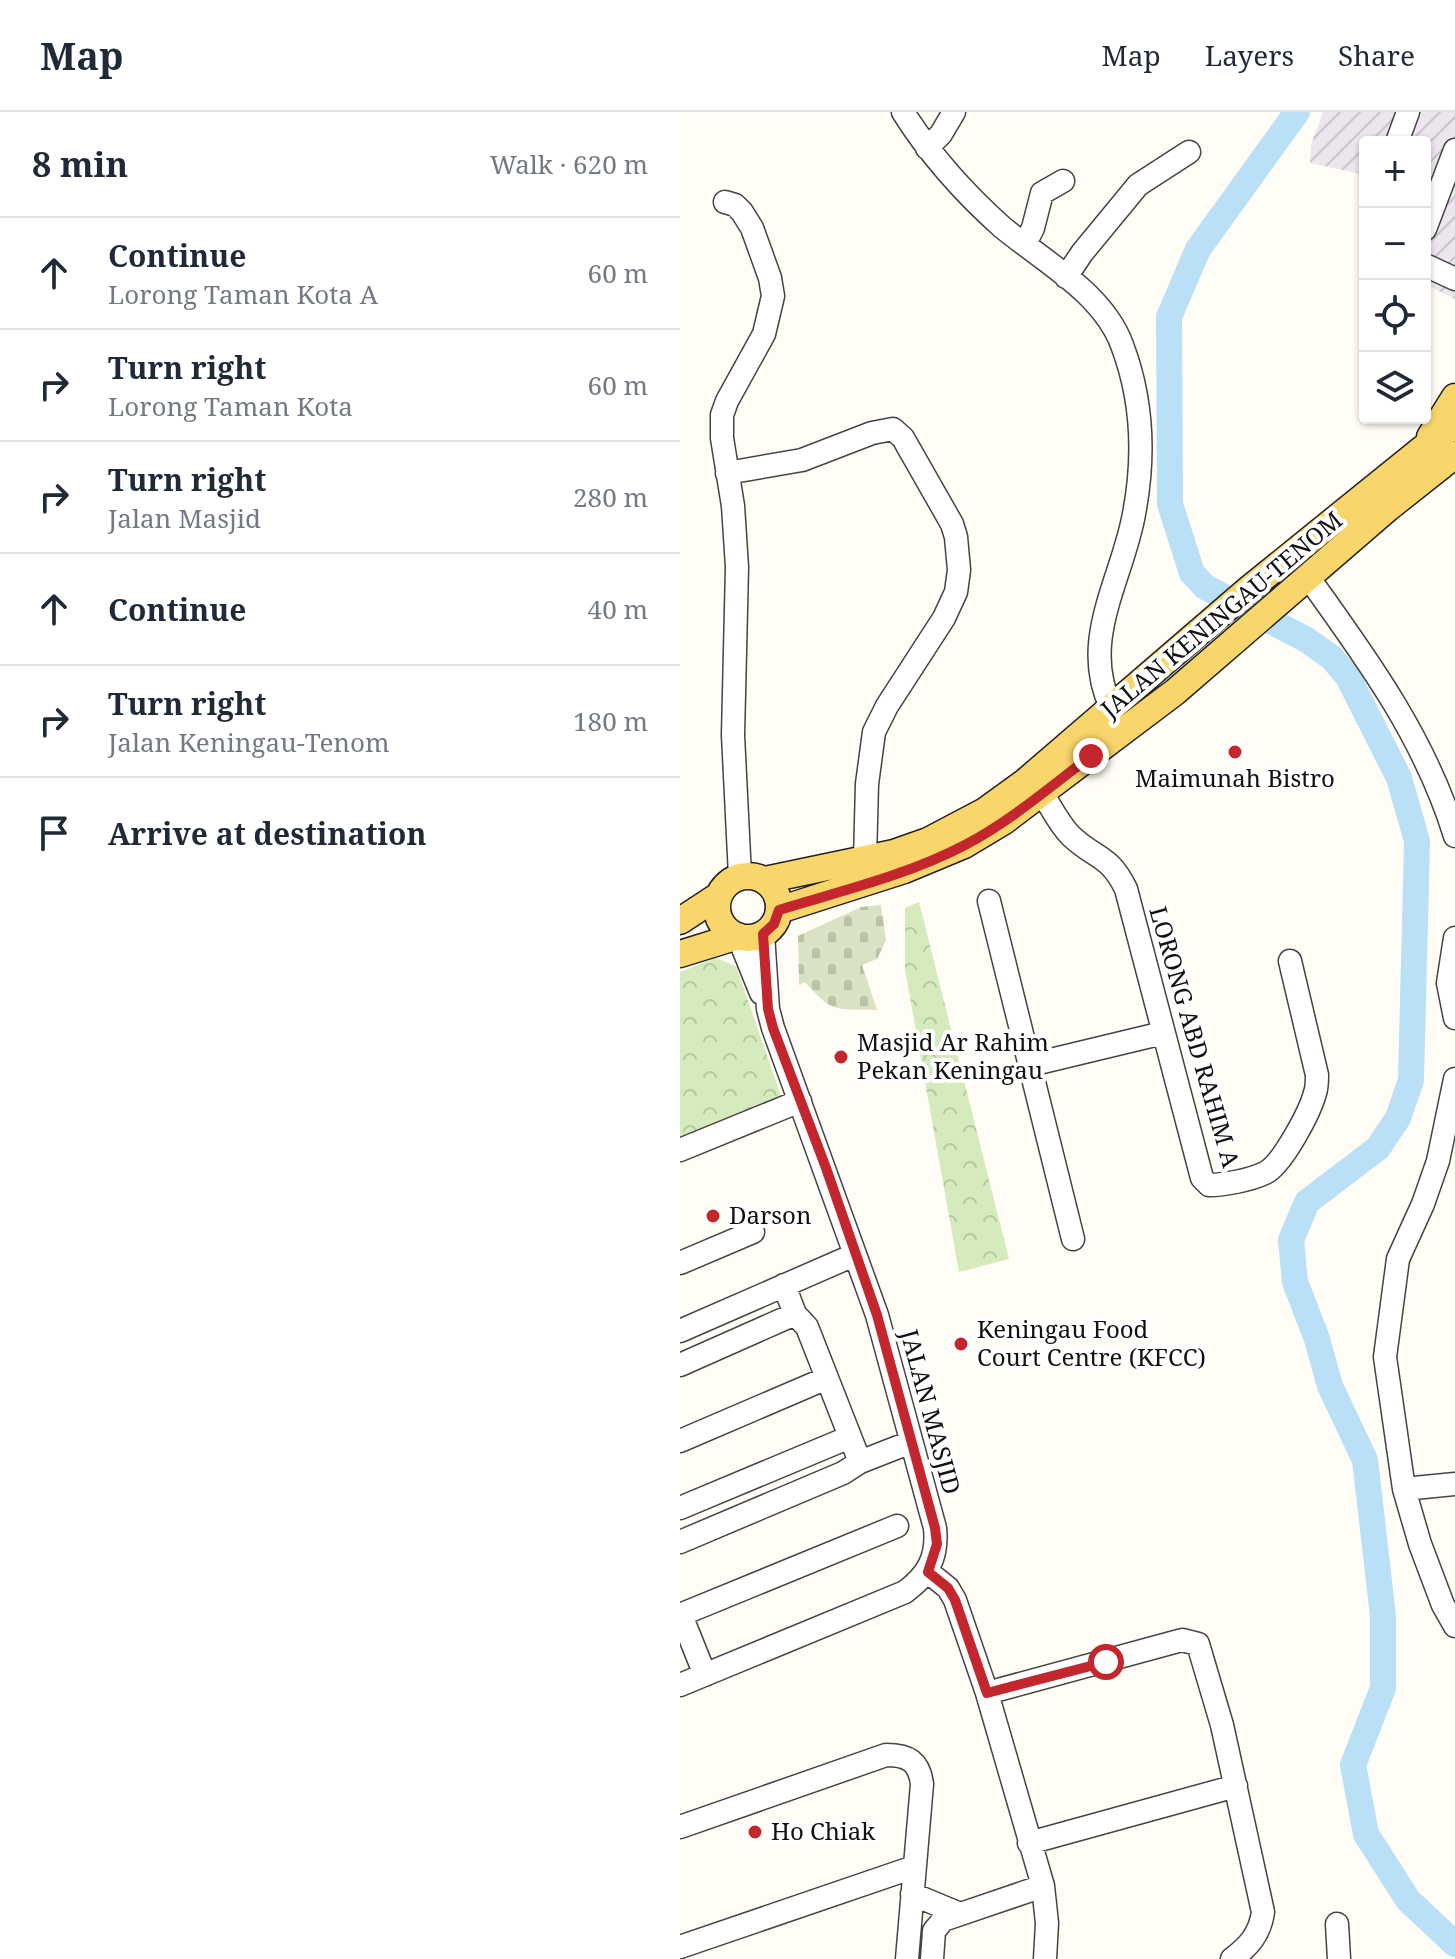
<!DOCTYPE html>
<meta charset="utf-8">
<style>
body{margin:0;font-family:"Noto Serif",serif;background:#f2f2f3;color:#1f2937}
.controls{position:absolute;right:24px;top:24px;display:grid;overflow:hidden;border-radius:8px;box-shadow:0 2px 6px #0004}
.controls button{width:72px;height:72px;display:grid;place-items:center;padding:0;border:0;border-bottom:2px solid #e0e1e3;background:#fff;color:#1f2937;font:40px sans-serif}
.stop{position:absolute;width:24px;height:24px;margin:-18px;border:6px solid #c4262e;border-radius:50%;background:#fff}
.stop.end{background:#c4262e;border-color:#fff;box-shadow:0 2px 8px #0008}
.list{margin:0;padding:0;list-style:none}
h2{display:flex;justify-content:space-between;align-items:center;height:104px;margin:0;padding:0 32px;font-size:34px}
h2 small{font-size:26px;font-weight:400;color:#747a83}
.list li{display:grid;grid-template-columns:52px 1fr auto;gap:24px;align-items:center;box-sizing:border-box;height:112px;padding:0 32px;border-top:2px solid #e0e1e3}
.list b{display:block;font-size:30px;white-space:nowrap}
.list p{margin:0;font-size:26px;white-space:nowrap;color:#747a83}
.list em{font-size:26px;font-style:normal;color:#747a83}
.icon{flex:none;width:44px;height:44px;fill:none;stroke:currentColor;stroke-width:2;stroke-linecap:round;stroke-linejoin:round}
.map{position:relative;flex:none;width:775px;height:1847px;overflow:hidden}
header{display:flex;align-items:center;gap:48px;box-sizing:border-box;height:112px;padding:0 40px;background:#fff;border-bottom:2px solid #e0e1e3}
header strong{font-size:38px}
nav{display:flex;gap:44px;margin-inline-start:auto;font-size:28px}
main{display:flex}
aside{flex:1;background:#fff}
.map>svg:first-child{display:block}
</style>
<header>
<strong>Map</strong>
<nav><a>Map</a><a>Layers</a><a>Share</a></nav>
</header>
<main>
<aside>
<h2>8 min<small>Walk · 620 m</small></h2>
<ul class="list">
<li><svg class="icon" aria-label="ahead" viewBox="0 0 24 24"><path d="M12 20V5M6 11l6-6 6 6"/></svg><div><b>Continue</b><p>Lorong Taman Kota A</p></div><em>60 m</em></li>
<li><svg class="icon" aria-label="right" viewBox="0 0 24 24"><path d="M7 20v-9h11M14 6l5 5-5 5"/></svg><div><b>Turn right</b><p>Lorong Taman Kota</p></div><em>60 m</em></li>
<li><svg class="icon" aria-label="right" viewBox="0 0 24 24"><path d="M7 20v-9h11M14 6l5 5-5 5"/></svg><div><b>Turn right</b><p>Jalan Masjid</p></div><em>280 m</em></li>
<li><svg class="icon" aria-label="ahead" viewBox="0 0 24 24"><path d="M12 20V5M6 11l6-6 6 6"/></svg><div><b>Continue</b></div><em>40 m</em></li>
<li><svg class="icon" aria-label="right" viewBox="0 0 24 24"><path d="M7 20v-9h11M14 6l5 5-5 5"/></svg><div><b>Turn right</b><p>Jalan Keningau-Tenom</p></div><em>180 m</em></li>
<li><svg class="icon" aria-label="arrive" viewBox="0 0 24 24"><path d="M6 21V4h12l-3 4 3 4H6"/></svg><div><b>Arrive at destination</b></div></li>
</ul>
</aside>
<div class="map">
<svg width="775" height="1847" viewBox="0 0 775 1847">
<defs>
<pattern id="industrial-furrows" width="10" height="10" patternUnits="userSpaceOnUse" patternTransform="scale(2)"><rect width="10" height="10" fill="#eee6ef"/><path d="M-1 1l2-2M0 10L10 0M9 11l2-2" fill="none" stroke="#cbc4cc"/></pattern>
<pattern id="cemetery-stones" width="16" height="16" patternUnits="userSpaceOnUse" patternTransform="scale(2)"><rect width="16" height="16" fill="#d9e3c4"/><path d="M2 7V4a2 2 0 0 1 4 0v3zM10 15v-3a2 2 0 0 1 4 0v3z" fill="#b9c2a7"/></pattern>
<pattern id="park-crowns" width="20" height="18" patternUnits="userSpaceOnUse" patternTransform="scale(2)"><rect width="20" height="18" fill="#d5ebbd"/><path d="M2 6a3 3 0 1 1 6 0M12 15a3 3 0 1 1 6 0" fill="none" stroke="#b6c8a1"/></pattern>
</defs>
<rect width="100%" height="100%" fill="#fffdf5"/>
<path fill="url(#industrial-furrows)" d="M 643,0 L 775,0 L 775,187 L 745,172 L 745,30 L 685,30 L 685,63 L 630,51 L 631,33 Z"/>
<path fill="url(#cemetery-stones)" d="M 201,793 L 206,828 L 197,847 L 182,853 L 197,898 C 156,897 153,902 125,870 L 119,873 L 118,824 L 181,795 Z"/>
<path fill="url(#park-crowns)" d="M 239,790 L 329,1147 L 279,1160 L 225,858 L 225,796 Z
M 36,846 L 56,854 L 102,987 L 0,1029 L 0,860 Z"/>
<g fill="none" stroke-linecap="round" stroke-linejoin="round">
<path stroke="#b9e0f7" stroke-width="26" d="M 617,0 L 518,137 L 489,205 L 490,392 L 512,461 L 525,475 L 627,528 L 652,546 L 668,565 L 719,666 L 737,729 L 731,968 L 718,1006 L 698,1036 L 627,1090 L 611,1128 L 615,1170 L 637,1227 L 650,1274 L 685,1348 L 703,1504 L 703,1576 L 673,1653 L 686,1722 L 728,1788 L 775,1832"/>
<defs>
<path id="minor" d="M 223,0 C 250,43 284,81 322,115 C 363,149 423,181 442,233 C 464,291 465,348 453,407 C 440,471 400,530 431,595
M 717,30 L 728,0
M 247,36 L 261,22 L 274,0
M 45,90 L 55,93 L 62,100 L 72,116 L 90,166 L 93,184 L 84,222 L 47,289 L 42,303 L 42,326 L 53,394 L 57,455 L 53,623 L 60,764
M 745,117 L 775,38
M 345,132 L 353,116 L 362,81 L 383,69
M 745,153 L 775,167
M 386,165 L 402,141 L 458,73 L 509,40
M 47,361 L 122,348 L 192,321 L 213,317 L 223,326 L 272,412 L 276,425 L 279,458 L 276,480 L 264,506 L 207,594 L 194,620 L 187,672 L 185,747
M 628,465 C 687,547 745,626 775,724
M 362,681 C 371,695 379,712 391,724 C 415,747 429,742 446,777 L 522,1066 L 529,1073 C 545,1073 570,1068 585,1061 C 602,1053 630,1000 635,981 C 637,976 637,969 637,963 L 610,849
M 309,789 L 393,1127
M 58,824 L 81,881
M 775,826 L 768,871 L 775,906
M 350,953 L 483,921
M 775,967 L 758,1049 L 743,1092 L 718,1147 L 705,1245 L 724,1377 L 740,1432 L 763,1493 L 775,1514
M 0,1038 L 120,989
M 0,1151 L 73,1120
M 104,1173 L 115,1202 L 127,1215 L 180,1350
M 0,1219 L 174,1143
M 0,1253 L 115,1202
M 0,1329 L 147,1266
M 724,1377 L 775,1372
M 0,1396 L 170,1325
M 0,1430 L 163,1361 L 180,1350 L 231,1330
M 248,1460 L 268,1476 L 275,1488 L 307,1581 L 363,1774 L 367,1811 L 365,1847
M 0,1503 L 217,1414
M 1,1503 L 25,1563
M 0,1573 L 225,1480 C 248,1463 258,1445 255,1416 L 197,1203 L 93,916 L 88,897 L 83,822
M 307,1581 L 502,1528 L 518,1532 L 542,1613 L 583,1800 C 580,1822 569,1834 552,1847
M 0,1715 L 206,1643 C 228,1643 239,1649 242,1672 L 227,1847
M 349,1731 L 556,1674
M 232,1782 L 280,1802
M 657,1812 L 659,1847
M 0,1835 L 234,1755
M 252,1847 L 254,1819 L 263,1808 L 363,1774"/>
<path id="major" d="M 750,325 L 775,285
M37 795a31 31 0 1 1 62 0a31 31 0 1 1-62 0Z
M 85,768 L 214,741 L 248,729 L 305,699 L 345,670 L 569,477 L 741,338 L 775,313
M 99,798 L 224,758 L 284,733 L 324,709 L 495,580 L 708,396 L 775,343
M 0,809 L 38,784
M 0,842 L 58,824"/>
</defs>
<use href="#minor" stroke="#444" stroke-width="25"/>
<use href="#major" stroke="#222" stroke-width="29"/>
<use href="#minor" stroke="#fff" stroke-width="22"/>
<use href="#major" stroke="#f9d66b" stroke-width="26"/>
</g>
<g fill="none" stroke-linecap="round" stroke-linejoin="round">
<path stroke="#c4262e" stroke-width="10" d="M 411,644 C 371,674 331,709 285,733 C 228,763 161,779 99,798 L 94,812 L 83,822 L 88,897 L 93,916 L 146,1056 L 197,1203 L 255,1416 L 257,1432 L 248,1460 L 268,1476 L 275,1488 L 307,1581 L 426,1550"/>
</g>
<g fill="#c4262e" stroke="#fff" stroke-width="3">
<circle cx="555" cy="640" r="8"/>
<circle cx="161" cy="945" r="8"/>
<circle cx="33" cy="1104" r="8"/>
<circle cx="281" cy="1232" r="8"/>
<circle cx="75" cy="1720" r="8"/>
</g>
<g text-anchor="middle" stroke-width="8" stroke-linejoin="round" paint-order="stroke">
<g font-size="24" fill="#111" stroke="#fff">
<text transform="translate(542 503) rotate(-40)" y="8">JALAN KENINGAU-TENOM</text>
<text transform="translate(514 925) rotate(74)" y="8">LORONG ABD RAHIM A</text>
<text transform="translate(250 1300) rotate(75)" y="8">JALAN MASJID</text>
</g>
<g font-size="24" fill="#111" stroke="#fff" text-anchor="start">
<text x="555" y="675" text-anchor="middle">Maimunah Bistro</text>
<text x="177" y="939">Masjid Ar Rahim<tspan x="177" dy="28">Pekan Keningau</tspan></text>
<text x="49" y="1112">Darson</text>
<text x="297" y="1226">Keningau Food<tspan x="297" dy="28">Court Centre (KFCC)</tspan></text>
<text x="91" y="1728">Ho Chiak</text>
</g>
</g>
</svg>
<div class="controls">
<button>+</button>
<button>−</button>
<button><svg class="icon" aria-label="locate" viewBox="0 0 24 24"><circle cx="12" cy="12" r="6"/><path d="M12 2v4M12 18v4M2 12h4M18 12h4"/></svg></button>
<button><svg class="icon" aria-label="layers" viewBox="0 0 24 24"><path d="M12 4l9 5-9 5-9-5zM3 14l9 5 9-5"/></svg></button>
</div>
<div class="stop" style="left:426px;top:1550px"></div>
<div class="stop end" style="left:411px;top:644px"></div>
</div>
</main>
